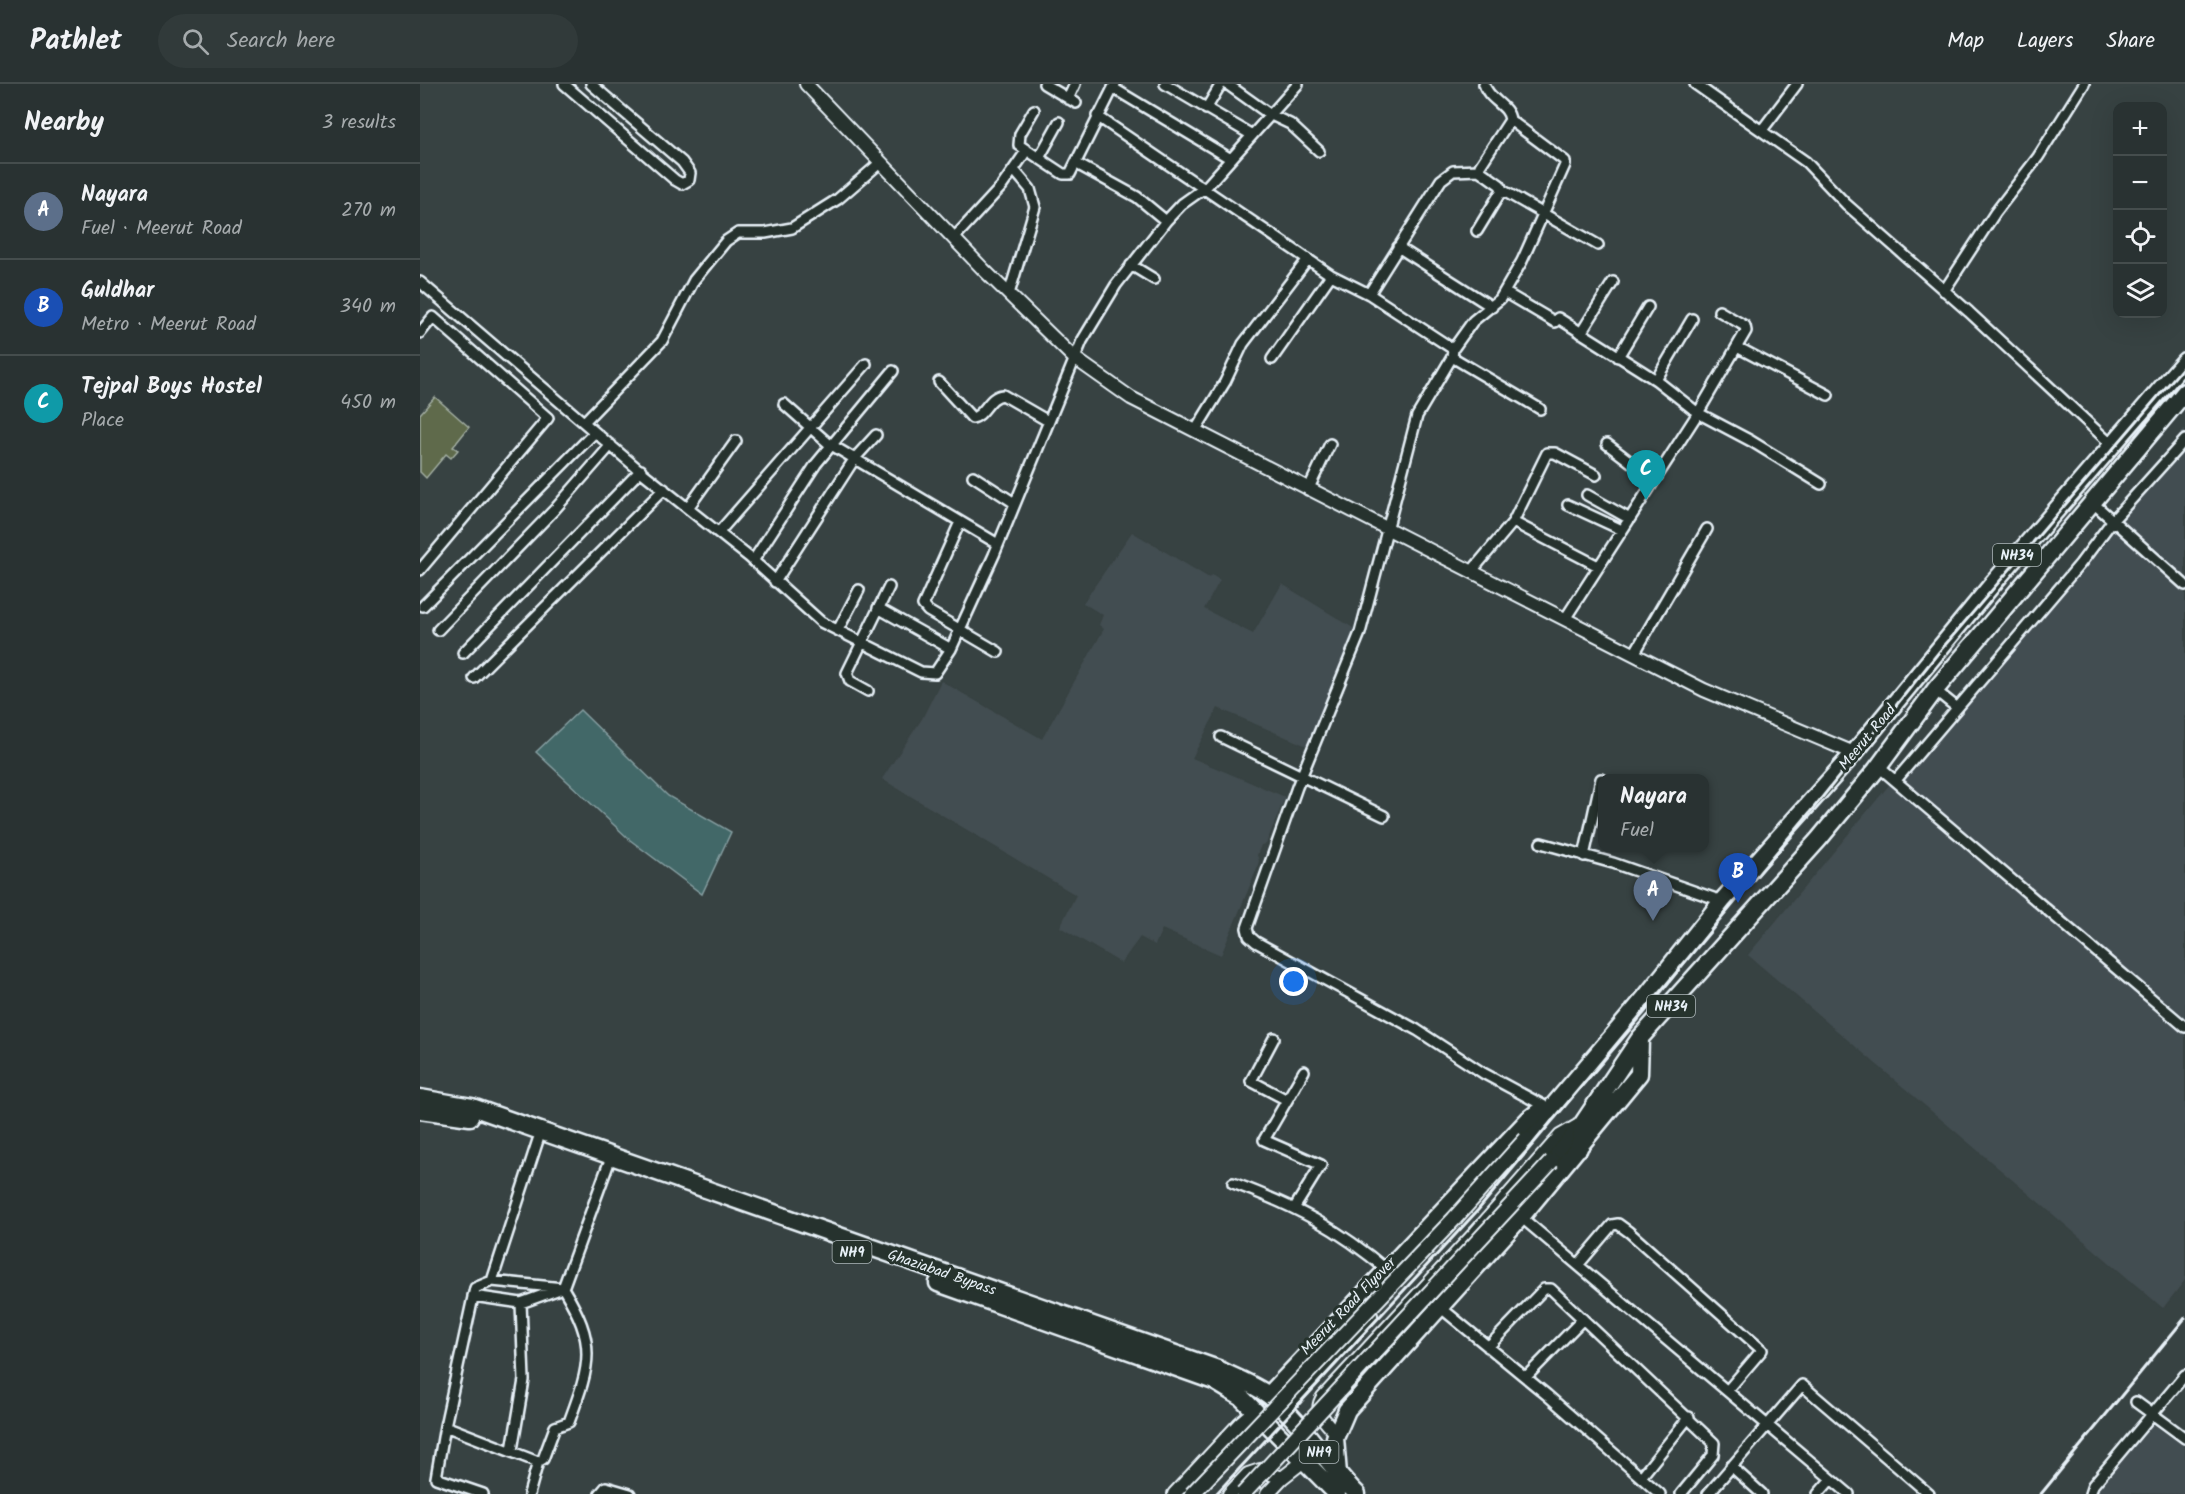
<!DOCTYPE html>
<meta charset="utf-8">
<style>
body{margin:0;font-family:Kalam,sans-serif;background:#313a3a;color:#f1f3f6}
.controls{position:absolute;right:18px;top:18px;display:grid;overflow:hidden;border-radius:12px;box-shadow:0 6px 24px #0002}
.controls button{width:54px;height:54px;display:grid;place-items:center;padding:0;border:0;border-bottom:2px solid #454d4d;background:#293232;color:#f1f3f6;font:30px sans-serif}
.you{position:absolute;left:874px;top:898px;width:21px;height:21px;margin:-15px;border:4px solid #fff;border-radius:50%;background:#1a73e8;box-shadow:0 0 0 9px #1a73e833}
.badge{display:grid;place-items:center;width:39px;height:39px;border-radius:50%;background:#ffd166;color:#fff;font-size:20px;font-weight:700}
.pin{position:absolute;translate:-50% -50px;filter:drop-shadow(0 2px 3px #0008)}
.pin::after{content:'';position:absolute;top:32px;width:21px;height:18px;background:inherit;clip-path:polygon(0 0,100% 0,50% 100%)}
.popup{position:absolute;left:1178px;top:690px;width:111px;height:78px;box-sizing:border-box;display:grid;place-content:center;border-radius:12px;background:#293232;filter:drop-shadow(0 2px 4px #0005);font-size:20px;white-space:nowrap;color:#a5aaac}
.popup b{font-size:22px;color:#f1f3f6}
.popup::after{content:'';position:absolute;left:50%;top:100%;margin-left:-12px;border:12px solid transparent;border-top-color:#293232}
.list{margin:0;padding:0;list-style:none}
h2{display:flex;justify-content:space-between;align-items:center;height:78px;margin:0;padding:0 24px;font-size:26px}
h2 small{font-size:20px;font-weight:400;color:#a5aaac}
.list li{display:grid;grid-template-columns:39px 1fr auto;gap:18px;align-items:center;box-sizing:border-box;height:96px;padding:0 24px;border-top:2px solid #454d4d}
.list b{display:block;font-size:22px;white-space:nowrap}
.list p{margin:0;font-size:20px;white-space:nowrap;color:#a5aaac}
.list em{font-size:20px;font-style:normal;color:#a5aaac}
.icon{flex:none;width:33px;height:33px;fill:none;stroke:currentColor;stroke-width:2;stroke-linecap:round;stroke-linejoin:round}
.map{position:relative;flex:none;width:1765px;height:1410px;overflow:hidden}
header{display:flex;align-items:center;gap:36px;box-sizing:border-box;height:84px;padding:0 30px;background:#293232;border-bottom:2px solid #454d4d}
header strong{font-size:28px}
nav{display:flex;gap:33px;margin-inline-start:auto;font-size:21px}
.search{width:420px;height:54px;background:#313a3a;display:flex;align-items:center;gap:15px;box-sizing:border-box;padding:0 21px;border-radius:33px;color:#a5aaac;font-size:22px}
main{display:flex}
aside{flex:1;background:#293232}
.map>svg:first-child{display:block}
</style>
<header>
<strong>Pathlet</strong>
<div class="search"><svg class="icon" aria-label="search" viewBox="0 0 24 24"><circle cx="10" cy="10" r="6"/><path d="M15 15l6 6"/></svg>Search here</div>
<nav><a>Map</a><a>Layers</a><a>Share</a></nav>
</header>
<main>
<aside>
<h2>Nearby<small>3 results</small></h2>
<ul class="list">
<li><span class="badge" style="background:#5c6f8a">A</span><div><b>Nayara</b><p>Fuel · Meerut Road</p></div><em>270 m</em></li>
<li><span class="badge" style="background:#1a4fb4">B</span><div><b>Guldhar</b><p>Metro · Meerut Road</p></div><em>340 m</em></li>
<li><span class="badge" style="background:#0f9aa8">C</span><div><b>Tejpal Boys Hostel</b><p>Place</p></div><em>450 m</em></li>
</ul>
</aside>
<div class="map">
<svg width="1765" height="1410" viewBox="0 0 1765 1410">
<rect width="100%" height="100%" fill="#374242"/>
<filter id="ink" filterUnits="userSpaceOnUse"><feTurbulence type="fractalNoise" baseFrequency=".0167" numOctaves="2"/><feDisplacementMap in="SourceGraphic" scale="12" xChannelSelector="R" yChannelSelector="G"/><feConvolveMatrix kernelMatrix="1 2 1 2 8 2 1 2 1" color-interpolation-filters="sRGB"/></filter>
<g filter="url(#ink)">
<path fill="#434d51" d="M 1765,345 L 1765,1196 L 1743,1224 L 1328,871 Z
M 712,448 L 789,494 L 791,491 L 800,496 L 784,525 L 833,550 L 862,500 L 938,547 L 887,662 L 798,624 L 772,674 L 865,713 L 846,760 L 841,761 L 837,771 L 839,777 L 836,787 L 801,871 L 742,845 L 735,861 L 720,853 L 701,879 L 640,843 L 656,811 L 462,695 L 502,635 L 521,597 L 622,655 L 684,545 L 679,541 L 683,531 L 663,519 Z
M 1731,1339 L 1765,1363 L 1765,1410 L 1676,1409 Z"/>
<path fill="#5e6b4c" stroke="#a3aea2" stroke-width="1.5" d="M 15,313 L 49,343 L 33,363 L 38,366 L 31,374 L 26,370 L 6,394 L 0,388 L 0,330 Z"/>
<path fill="#436767" stroke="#859ea1" stroke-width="1.5" d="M 160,626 L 248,712 L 311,748 L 282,810 L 210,756 L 116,668 Z"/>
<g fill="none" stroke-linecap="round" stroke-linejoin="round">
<defs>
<path id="street" d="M 144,0 L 255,96 L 262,100 L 269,96 L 270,89 L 262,78 L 171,0
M 624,0 L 656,19
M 745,0 L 832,51
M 807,0 L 849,30 L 870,40 L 899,67
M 1275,0 L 1386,78 L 1426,120 L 1549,228 L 1693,362
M 693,4 L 811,75
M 648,15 L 655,0
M 786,25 L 801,0
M 614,26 L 600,50 L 599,61 L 643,90 L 650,90 L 695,0
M 677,32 L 911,191 L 949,210 L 1033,265 L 1032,273 L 997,332 L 940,549 L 877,703 L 827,844 L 829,852 L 836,858 L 997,946 L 1063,989 L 1130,1025
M 1342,46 L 1377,0
M 619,74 L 639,38
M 657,80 L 717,113 L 746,137
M 1082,106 L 1178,161
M 1057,147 L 1082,106 L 1080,101 L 1059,86 L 1060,82 L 1090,36 C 1089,21 1068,16 1064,0
M 534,154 L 582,102 L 607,66
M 978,163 L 1072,223
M 711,181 L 734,195
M 0,198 L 218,385 L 329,473 L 401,538 L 501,588 L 515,589 L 531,565 L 574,471 L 662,257 L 696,201 L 746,137 L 762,120 L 786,103 L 878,0
M 1524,207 L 1575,129 L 1618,73 L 1664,0
M 1084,208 L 1135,238
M 589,210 L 615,123 L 610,105 L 594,86
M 949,210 L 1021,96 L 1033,87 L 1059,86
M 1138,234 L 1236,296 L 1278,329 L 1331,357 L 1401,400
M 0,249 L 13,233 L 128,334 L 0,486
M 1161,249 L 1193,198
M 1317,263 L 1408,311
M 1033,265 L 1053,237 L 1080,215 L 1102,177 L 1145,81 L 1145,77 L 1090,36
M 1032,273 L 1120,325
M 1198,273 L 1228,223
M 852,275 L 911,191
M 1236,296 L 1272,235
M 519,298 L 552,334 C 565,332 568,312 583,311 L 628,337
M 364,320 L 408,359 L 578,460
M 164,338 L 242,257 L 274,196 L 306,157 L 318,149 L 345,149 L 372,144 L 418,115 L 461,78
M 775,347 L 805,298 L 823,260 L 888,175
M 1187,360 L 1233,395
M 553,392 L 593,418
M 888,406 L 910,360
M 1167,411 L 1208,434
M 1672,418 L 1765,501
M 1148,421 L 1202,446
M 268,424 L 316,357
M 540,438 L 503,521 L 508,527 L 578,568
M 1093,438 L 1178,482
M 299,448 L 446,280
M 333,477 L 396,380 L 473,287
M 1051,488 L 1093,438 L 1127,369 L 1135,369 L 1176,391
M 355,498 L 435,374 L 456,351
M 3,522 L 175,348
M 458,524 L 531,565
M 1145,535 L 1278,329 L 1326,247 L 1325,242 L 1299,227
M 18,546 L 135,425 L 191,361
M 418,546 L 439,506
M 43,569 L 221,386
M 1214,570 L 1287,445
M 54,594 L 244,405
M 1515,606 L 1536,623
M 448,607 L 430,597 L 427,589 L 469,503
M 801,653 L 964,732
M 1459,683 L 1765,943
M 1476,696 L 1660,480 L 1693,436 L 1765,356
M 1121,759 L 1193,779 L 1302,817
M 1164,772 L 1181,695
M 854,954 L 831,997 L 867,1016
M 813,1099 C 875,1122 918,1144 968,1187
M 875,1123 L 901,1081 L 844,1056 L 884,987
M 1101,1133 L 1429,1410
M 1158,1181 L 1192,1141 L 1198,1140 L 1209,1148 L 1342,1266 L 1307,1307
M 72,1197 L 143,1204 C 177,1260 171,1279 149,1338 L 135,1343 L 123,1375 L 118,1378 L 25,1342 L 55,1204 Z
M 72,1197 L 118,1056
M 143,1204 L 188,1081
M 53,1212 L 101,1219 L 104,1296 L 92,1366
M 101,1219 L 137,1206
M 1020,1223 L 1127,1311 L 1240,1410
M 1068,1263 L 1124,1205 L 1131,1205 L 1294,1359 L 1293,1371 L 1261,1410
M 1106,1293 L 1163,1235
M 1716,1318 L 1765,1354
M 25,1342 L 16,1394 L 63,1410
M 1311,1382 L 1342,1410
M 1221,1393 L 1269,1333
M 109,1410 L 118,1378
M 180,1410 L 186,1403 L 210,1410
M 1288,1410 L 1382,1301 L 1509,1410
M 1398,1410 L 1411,1395
M 1670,1410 L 1673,1401 L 1765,1291"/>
<path id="secondary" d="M 386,0 L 564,186 L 653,273 L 711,314 L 1284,606 L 1434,669
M 864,1325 L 951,1231
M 916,1349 C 906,1338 893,1328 903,1313 L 1056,1148 L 1140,1052 L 1159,1041
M 754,1410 L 820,1339 L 835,1326
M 809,1410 L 828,1390 L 840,1386 L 862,1394
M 847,1410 L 862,1394 L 885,1376"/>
<path id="primary" d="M 1106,1055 L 1128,1028
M 1132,1077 L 1163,1039"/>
<path id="highway" d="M 0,1014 L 52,1023 L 798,1285 C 815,1294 836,1301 851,1313 C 881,1337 908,1381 937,1410
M 0,1026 L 50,1033
M 1159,1064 L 1163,1039 L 1220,954 L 1399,755 L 1456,686 L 1515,606 L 1765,308
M 518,1199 L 794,1297 L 822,1314 L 917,1410
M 849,1311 L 1109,1035 L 1118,1028 L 1128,1028 L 1224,915 L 1302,817 L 1434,669 L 1575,497 L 1765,277
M 918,1390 L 915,1354 L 927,1326 L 1101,1133 L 1219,990 L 1220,955"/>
</defs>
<use href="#street" stroke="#e8f1f8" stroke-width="14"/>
<use href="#secondary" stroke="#e8f1f8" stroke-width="16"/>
<use href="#primary" stroke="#e8f1f8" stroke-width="18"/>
<use href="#highway" stroke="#e8f1f8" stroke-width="21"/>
<use href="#street" stroke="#26332d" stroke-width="9"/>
<use href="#secondary" stroke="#26332d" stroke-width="12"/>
<use href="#primary" stroke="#26332d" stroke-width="14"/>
<use href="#highway" stroke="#26332d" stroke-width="16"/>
<path stroke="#e8f1f8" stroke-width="3" d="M 796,1410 L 1058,1126 L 1396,721 L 1519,568 L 1765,281
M 1621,1410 L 1765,1234"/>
<defs>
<path id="primary-bridge" d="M 772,1410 L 1034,1135 L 1106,1055
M 823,1410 L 1132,1077"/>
</defs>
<use href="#primary-bridge" stroke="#e8f1f8" stroke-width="18" stroke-linecap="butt"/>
<use href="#primary-bridge" stroke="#26332d" stroke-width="14"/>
</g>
</g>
<g text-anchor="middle" stroke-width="6" stroke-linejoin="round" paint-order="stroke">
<g fill="#26332d" stroke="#aeb8bb" stroke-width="1.5">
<rect x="1573" y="460" width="48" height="22" rx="4.5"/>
<rect x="1227" y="911" width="48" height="22" rx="4.5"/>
<rect x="412.5" y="1157" width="39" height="22" rx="4.5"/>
<rect x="879.5" y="1357" width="39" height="22" rx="4.5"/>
</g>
<g font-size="14" font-weight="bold" fill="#e8f1f8">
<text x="1597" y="476">NH34</text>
<text x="1251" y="927">NH34</text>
<text x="432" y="1173">NH9</text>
<text x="899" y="1373">NH9</text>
</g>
<g font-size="15" fill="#e8f1f8" stroke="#26332d">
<text transform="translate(1447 653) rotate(-50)" y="5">Meerut Road</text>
<text transform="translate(522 1188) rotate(19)" y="5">Ghaziabad Bypass</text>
<text transform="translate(928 1222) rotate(-46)" y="5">Meerut Road Flyover</text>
</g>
</g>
</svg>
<div class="controls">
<button>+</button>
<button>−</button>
<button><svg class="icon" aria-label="locate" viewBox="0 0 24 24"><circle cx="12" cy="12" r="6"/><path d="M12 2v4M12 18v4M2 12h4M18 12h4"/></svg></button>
<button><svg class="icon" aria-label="layers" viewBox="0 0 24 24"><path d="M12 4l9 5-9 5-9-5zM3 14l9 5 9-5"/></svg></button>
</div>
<div class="you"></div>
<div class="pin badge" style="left:1233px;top:837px;background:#5c6f8a">A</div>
<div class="popup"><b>Nayara</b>Fuel</div>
<div class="pin badge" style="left:1318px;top:819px;background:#1a4fb4">B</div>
<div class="pin badge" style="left:1226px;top:416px;background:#0f9aa8">C</div>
</div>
</main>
